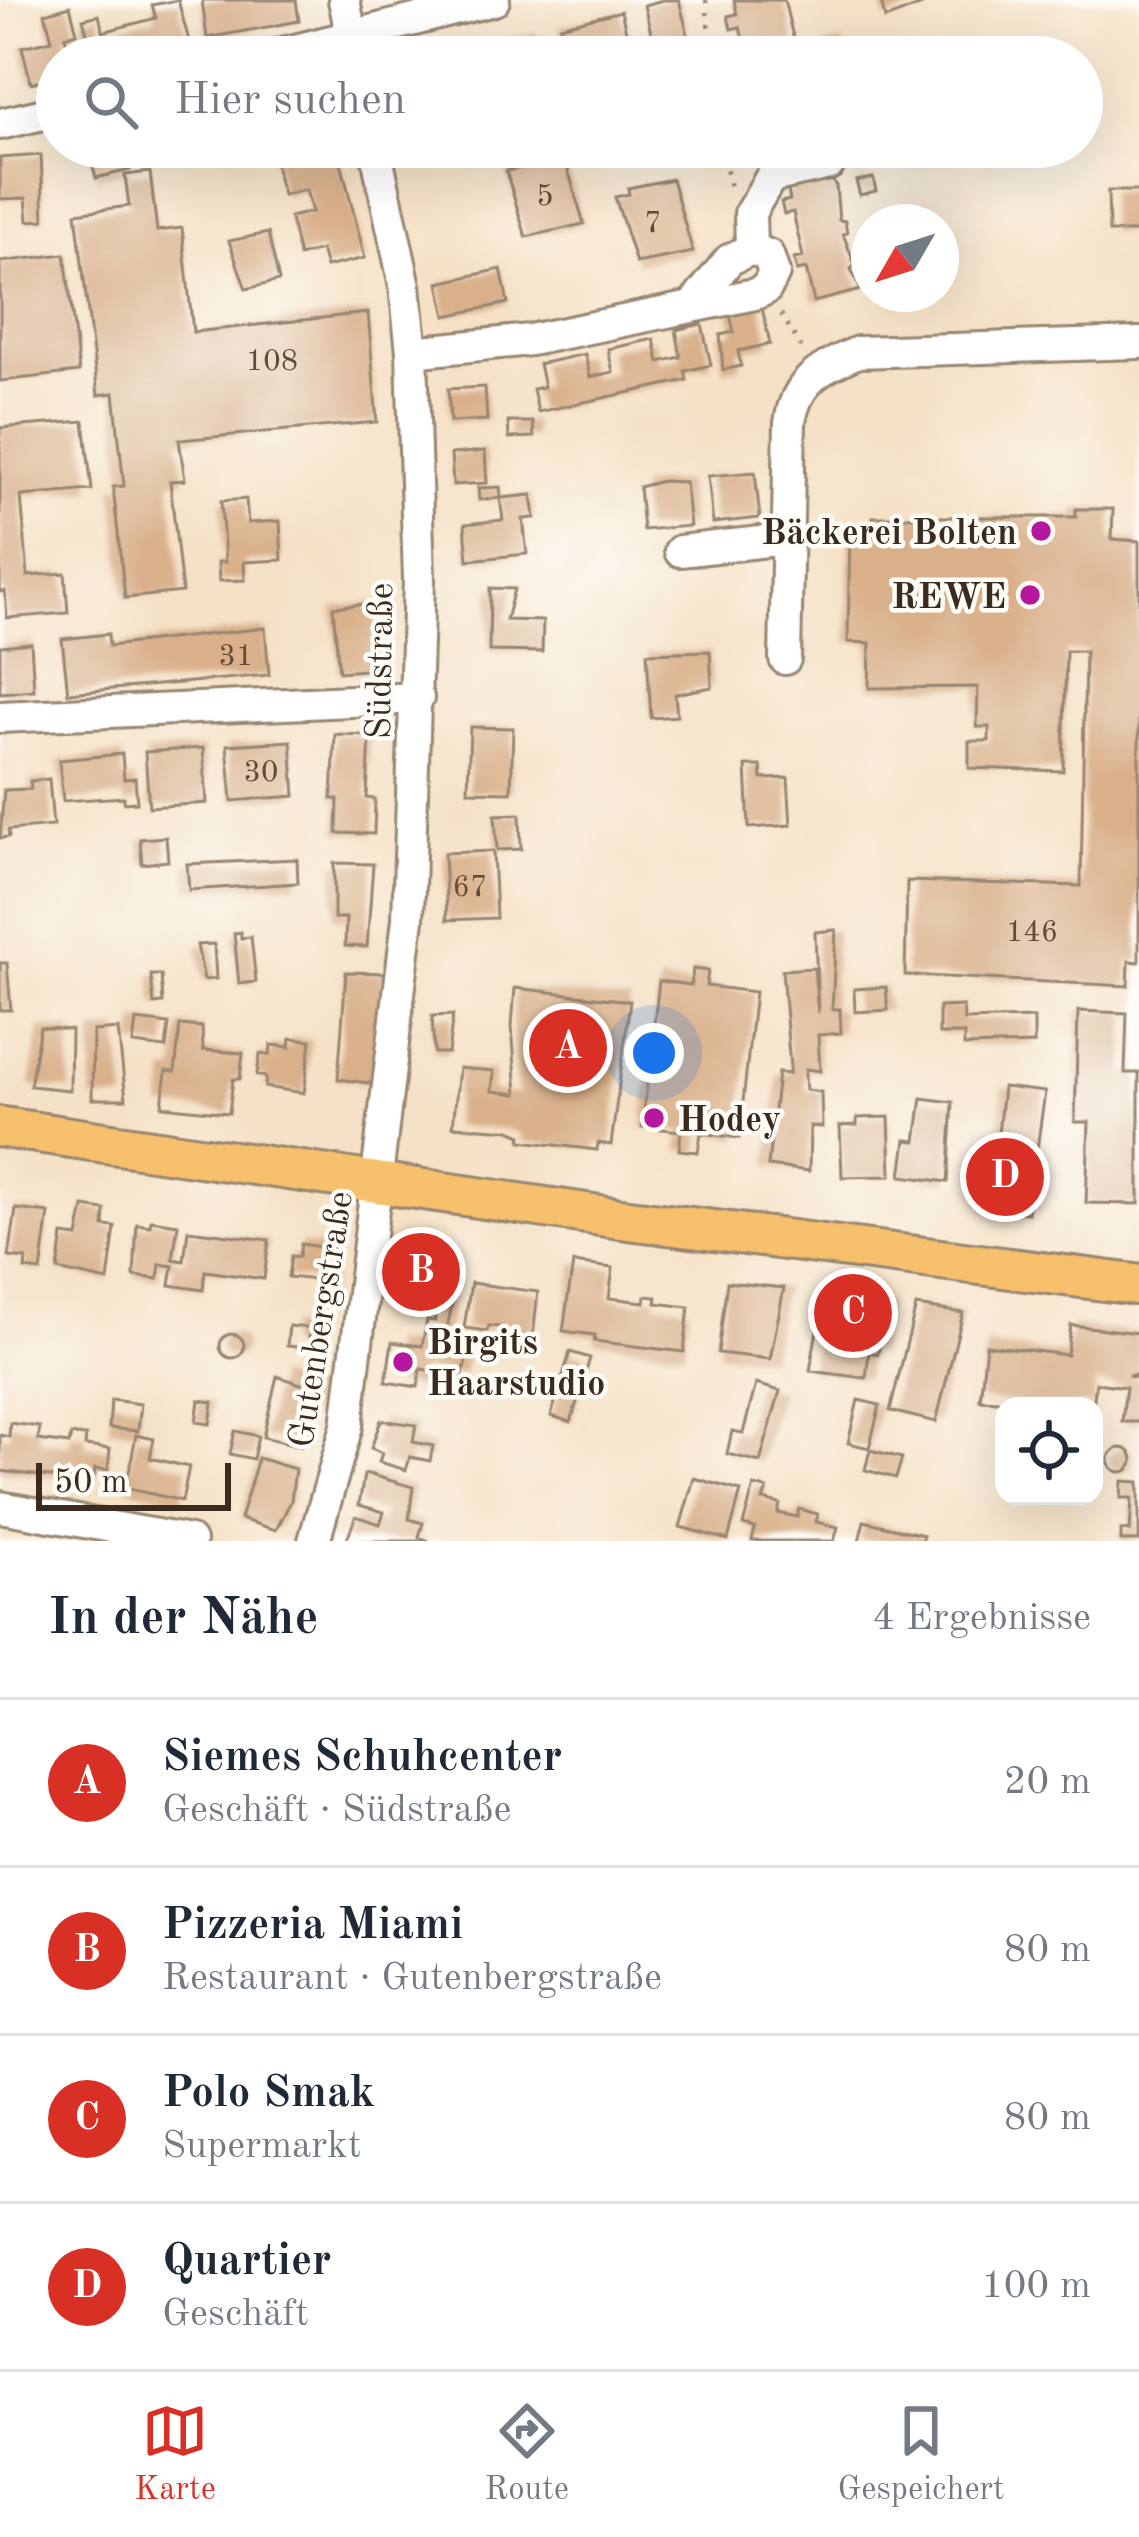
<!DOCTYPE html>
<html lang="de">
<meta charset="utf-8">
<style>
body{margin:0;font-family:"Old Standard TT",serif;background:#f2f2f3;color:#1f2937}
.controls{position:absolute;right:36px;bottom:36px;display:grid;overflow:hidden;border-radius:24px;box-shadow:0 12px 48px #0002}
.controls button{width:108px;height:108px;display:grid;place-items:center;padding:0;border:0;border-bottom:3px solid #e0e1e3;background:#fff;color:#1f2937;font:60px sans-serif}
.compass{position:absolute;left:851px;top:204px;width:108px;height:108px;border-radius:50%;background:#fff;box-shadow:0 12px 48px #0002;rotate:231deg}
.scale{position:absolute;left:36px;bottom:30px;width:195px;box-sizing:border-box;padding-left:12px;border:6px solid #3b2a1e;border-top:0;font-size:33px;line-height:42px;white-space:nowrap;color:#3b2a1e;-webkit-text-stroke:9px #fdfcf7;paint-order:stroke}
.you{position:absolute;left:654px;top:1053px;width:42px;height:42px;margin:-30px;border:9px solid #fff;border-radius:50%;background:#1a73e8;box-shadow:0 0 0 18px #1a73e833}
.badge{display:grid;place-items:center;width:78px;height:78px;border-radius:50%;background:#d93025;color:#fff;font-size:39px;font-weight:700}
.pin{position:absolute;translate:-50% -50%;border:6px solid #fff;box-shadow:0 3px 12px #0006}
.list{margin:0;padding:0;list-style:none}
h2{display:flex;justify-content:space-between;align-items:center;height:156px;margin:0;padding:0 48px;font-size:51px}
h2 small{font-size:39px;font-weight:400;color:#747a83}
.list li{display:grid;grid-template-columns:78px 1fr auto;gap:36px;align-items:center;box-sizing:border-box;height:168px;padding:0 48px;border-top:3px solid #e0e1e3}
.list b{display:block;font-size:45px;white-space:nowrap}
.list p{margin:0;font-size:39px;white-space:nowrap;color:#747a83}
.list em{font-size:39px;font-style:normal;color:#747a83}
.icon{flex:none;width:66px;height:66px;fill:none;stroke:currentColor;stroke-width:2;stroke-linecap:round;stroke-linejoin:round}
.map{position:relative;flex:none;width:1139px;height:1541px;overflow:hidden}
.search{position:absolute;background:#fff;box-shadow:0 12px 48px #0002;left:36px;right:36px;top:36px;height:132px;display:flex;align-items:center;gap:30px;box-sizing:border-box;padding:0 42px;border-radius:66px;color:#747a83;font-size:45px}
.sheet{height:828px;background:#fff}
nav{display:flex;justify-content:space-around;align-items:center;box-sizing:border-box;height:168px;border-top:3px solid #e0e1e3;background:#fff;font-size:33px;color:#747a83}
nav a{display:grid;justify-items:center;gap:6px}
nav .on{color:#d93025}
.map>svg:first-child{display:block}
</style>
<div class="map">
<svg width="1139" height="1541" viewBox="0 0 1139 1541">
<rect width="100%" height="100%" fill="#fdfcf7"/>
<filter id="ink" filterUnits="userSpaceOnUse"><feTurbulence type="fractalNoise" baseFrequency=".00833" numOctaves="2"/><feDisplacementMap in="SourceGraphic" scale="24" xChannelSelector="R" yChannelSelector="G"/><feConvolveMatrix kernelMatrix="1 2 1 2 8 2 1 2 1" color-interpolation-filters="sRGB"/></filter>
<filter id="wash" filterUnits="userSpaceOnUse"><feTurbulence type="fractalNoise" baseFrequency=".004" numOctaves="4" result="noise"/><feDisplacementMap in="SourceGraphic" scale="48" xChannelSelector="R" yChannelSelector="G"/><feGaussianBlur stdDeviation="2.7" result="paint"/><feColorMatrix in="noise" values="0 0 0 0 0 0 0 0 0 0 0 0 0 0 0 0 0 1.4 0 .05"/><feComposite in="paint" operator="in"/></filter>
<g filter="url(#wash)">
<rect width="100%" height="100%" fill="#f5e1c6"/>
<g id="blocks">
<path fill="#d9b08a" d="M 178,0 L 189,41 L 131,57 L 93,57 L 83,19 L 99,15 L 103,32 L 156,18 L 152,5 Z
M 202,0 L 296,0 L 299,21 L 207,38 Z
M 663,0 L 679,0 L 688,35 L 654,44 L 644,5 Z
M 734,0 L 784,0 L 798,57 L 747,57 L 740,27 L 731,29 L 728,16 L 737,14 Z
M 881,0 L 921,0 L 922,5 L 885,19 Z
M 70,6 L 77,33 L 65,36 L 70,57 L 57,57 L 57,76 L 31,83 L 22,47 L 52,40 L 45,13 Z
M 621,11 L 629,44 L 567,57 L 560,26 Z
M 536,32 L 543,57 L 478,57 L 475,47 Z
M 842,41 L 845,54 L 828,57 L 825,45 Z
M 124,147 L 130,170 L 96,178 L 88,148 Z
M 271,147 L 337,147 L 365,258 L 326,267 L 321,250 L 299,256 L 290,217 L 312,212 L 306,190 L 283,195 Z
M 769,147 L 819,147 L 820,153 L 773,164 Z
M 563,153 L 584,224 L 526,237 L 506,171 L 521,168 L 519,162 Z
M 41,155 L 44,220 L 28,221 L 26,198 L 0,199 L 0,158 Z
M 150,172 L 157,231 L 182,228 L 193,332 L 368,313 L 377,422 L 179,440 L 185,480 L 170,481 L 182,592 L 125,598 L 113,487 L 124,486 L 114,393 L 98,395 L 76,213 L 129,206 L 125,175 Z
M 829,176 L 836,186 L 839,220 L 845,221 L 847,233 L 843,234 L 855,265 L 851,269 L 861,290 L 814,302 L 806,269 L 797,271 L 794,259 L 803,257 L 793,212 L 784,214 L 781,202 L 790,200 L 787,186 Z
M 873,178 L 876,191 L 860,195 L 856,181 Z
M 672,179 L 693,252 L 636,263 L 615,197 L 629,194 L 628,188 Z
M 1108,191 L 1139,191 L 1139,232 L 1109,232 Z
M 268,233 L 279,281 L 246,289 L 229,241 Z
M 65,254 L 79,372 L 0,381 L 0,262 Z
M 501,269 L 508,303 L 446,316 L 439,283 Z
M 761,303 L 770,344 L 738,351 L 741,366 L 723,370 L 720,335 L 734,332 L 729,310 Z
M 702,324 L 711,365 L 685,371 L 687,380 L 538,412 L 533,389 L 544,387 L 539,364 L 585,354 L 590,377 L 613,372 L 608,349 L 654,339 L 659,362 L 681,357 L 676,330 Z
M 485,387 L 487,420 L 450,422 L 448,389 Z
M 84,421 L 92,490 L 21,496 L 28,576 L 65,573 L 68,613 L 7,618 L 5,591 L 0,592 L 0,428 Z
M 508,422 L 533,422 L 534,437 L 509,438 Z
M 485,451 L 487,483 L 453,485 L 451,454 Z
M 755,472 L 760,518 L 713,523 L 708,476 Z
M 662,481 L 685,482 L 690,526 L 643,530 L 639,487 Z
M 500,487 L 501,498 L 532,495 L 535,518 L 523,519 L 527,554 L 468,560 L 465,524 L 503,520 L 500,498 L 479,500 L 478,488 Z
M 246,499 L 248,523 L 280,521 L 282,560 L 244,562 L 245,580 L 219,581 L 218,562 L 225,562 L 221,501 Z
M 1076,509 L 1113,509 L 1112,539 L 1139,541 L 1139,962 L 1129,961 L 1128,986 L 905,975 L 907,881 L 1081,886 L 1085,651 L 1066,651 L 1063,771 L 969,768 L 969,741 L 989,741 L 989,727 L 977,727 L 978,687 L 869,688 L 870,643 L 848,642 L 850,526 L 873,527 L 873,517 L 1076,517 Z
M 490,588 L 514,589 L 506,620 L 543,621 L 542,652 L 489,651 Z
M 372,603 L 380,631 L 375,632 L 378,669 L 339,672 L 333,607 Z
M 265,628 L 269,675 L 68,693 L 62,639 L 108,634 L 109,646 Z
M 31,643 L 34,690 L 0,693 L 0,646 Z
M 710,651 L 712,687 L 675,694 L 677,716 L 651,718 L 647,653 Z
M 470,727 L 513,728 L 511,792 L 468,791 Z
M 335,734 L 370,735 L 367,798 L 375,799 L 374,834 L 337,833 L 338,799 L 332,799 Z
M 291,741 L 295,796 L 232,801 L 227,745 Z
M 203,748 L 207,803 L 149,807 L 145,752 Z
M 122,754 L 124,779 L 135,778 L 137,802 L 124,803 L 124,797 L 63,801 L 59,760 Z
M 746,766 L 761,766 L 762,779 L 788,778 L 791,825 L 749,828 Z
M 49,779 L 53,826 L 8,830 L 9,837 L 0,838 L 4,790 L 31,789 L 30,781 Z
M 520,814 L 521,849 L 497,850 L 495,815 Z
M 166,837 L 168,861 L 142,864 L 140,839 Z
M 493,851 L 496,918 L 447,920 L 444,853 Z
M 297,859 L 298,883 L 189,890 L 187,864 Z
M 334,863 L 373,864 L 367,947 L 345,946 L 346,918 L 334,918 Z
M 836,930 L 832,1009 L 840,1009 L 841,1033 L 818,1035 L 820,1071 L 806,1069 L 805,1076 L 806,1090 L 821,1092 L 822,1127 L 810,1126 L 809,1171 L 768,1166 L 778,1073 L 789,1074 L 790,1067 L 782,970 L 814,968 L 818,1013 L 815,932 Z
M 241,932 L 241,938 L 251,937 L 256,982 L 239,984 L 234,933 Z
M 214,944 L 216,979 L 204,980 L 197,945 Z
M 0,963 L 7,963 L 11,1010 L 0,1010 Z
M 693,969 L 708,971 L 706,986 L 755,992 L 739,1138 L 701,1133 L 698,1152 L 679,1150 L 681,1131 L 642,1127 L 659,981 L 691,985 Z
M 346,972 L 385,973 L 376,1084 L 338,1079 Z
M 151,975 L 161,975 L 163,1003 L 154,1004 Z
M 886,987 L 888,1010 L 855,1012 L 854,989 Z
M 515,988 L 630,1001 L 611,1145 L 598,1143 L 597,1150 L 521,1141 L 522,1135 L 510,1130 L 453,1126 L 459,1068 L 494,1071 L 492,1091 L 517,1094 L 512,1026 Z
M 963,1006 L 964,1020 L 1034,1018 L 1034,1044 L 964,1046 L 964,1034 L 939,1034 L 939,1007 Z
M 1078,1011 L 1127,1013 L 1125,1073 L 1139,1073 L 1139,1204 L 1086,1203 L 1089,1122 L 1075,1122 Z
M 453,1015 L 448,1053 L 434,1053 L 432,1016 Z
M 136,1020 L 169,1024 L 166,1048 L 133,1044 Z
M 180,1025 L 202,1027 L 203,1050 L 243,1053 L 240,1079 L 233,1079 L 229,1113 L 162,1106 L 166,1071 L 175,1072 Z
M 40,1027 L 71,1030 L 70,1090 L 30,1086 Z
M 118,1029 L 126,1099 L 92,1099 L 93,1031 Z
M 291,1038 L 311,1040 L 304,1093 L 265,1087 L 266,1077 L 257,1075 L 260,1054 L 270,1055 L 271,1045 L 290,1047 Z
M 1003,1087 L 1045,1092 L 1028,1213 L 990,1209 Z
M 922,1098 L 953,1102 L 948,1182 L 901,1176 L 906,1140 L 916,1141 Z
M 889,1117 L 891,1176 L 842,1177 L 840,1126 L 857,1125 L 857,1118 Z
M 84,1207 L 105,1210 L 104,1226 L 115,1227 L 108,1281 L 58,1270 L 63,1235 L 78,1237 Z
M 16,1209 L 49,1213 L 41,1271 L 25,1269 L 26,1259 L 9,1257 Z
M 151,1220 L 178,1224 L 173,1259 L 184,1261 L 188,1230 L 269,1240 L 264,1279 L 205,1271 L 203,1290 L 170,1285 L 173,1266 L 160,1264 L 158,1279 L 134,1276 L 137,1224 L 150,1226 Z
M 409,1242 L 449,1246 L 446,1280 L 457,1281 L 443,1347 L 468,1352 L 463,1375 L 421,1369 L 418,1387 L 386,1382 L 392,1342 L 422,1346 L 427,1320 L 435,1321 L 435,1317 L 398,1311 Z
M 301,1244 L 335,1249 L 330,1290 L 314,1288 L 315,1280 L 288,1277 L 291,1256 L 299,1257 Z
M 573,1263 L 613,1268 L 609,1298 L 645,1302 L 646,1296 L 657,1297 L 656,1303 L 689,1307 L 684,1352 L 594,1341 L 595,1335 L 563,1331 Z
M 727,1282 L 784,1288 L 770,1359 L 718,1353 Z
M 471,1283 L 538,1292 L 533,1336 L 499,1336 L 502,1327 L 489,1326 L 487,1331 L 464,1328 Z
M 823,1294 L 888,1302 L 878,1354 L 869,1352 L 866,1378 L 810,1371 Z
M 916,1306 L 963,1313 L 936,1422 L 890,1411 Z
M 1071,1325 L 1139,1333 L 1139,1374 L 1128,1376 L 1139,1378 L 1139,1422 L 1122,1422 L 1126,1387 L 1096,1383 L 1093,1406 L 980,1400 L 986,1345 L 1067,1355 Z
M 289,1326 L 310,1328 L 308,1348 L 287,1346 Z
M220 1346a12 12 0 1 1 24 0a12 12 0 1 1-24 0Z
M 570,1352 L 590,1358 L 571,1422 L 551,1416 Z
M 277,1376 L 319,1390 L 304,1432 L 307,1442 L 301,1446 L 263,1437 Z
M 756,1384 L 780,1391 L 760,1462 L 727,1454 L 732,1431 L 743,1433 Z
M 111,1400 L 141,1404 L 138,1431 L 109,1428 Z
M 199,1400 L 213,1402 L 210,1424 L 196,1422 Z
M 858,1400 L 880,1405 L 869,1448 L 848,1443 Z
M 381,1420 L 416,1425 L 413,1442 L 433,1446 L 430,1461 L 410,1457 L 406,1470 L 379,1462 L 382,1453 L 371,1448 Z
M 10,1423 L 40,1427 L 38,1440 L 69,1444 L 71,1435 L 86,1436 L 85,1446 L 110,1449 L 108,1470 L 95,1469 L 93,1482 L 0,1471 L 0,1435 L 9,1437 Z
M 235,1431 L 258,1436 L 253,1459 L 230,1454 Z
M 136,1435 L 154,1439 L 150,1458 L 189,1467 L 182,1501 L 126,1488 Z
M1109 1460a12 12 0 1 1 24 0a12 12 0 1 1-24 0Z
M 870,1450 L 902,1458 L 896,1478 L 865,1470 Z
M 258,1458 L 295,1469 L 291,1501 L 276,1530 L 240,1519 Z
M 368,1474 L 413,1487 L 409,1519 L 423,1523 L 419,1537 L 429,1541 L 346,1541 L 356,1516 L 380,1524 L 384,1512 L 359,1505 L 364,1475 Z
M 694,1478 L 741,1491 L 728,1540 L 680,1527 Z
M 1122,1481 L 1139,1482 L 1139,1541 L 1121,1541 L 1121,1530 L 1130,1531 L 1132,1498 L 1121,1498 Z
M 754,1486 L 767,1489 L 763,1500 L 780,1504 L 778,1513 L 797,1517 L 799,1509 L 818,1514 L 816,1522 L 838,1527 L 834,1541 L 752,1541 L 755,1528 L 743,1525 Z
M 864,1521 L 923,1535 L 922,1541 L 859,1541 Z"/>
</g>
</g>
<g filter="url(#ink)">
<use href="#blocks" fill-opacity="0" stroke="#988672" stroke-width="3"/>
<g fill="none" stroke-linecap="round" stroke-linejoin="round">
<defs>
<path id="minor" d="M 344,0 L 356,57
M 267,57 L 494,0
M 0,124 L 57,111
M 751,249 L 750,213 L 771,177 L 829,164
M 412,352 L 530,340 L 755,294 L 766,289 L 774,273 L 768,255 L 751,249 L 729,260 L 694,304
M 680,551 L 786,539
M 785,659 L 790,423 C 796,380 821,368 858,352 L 1139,343
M 0,717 L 418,698
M 0,1507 L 190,1541
M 314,1541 L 347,1426 L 408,919 L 419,580 L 412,352 L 405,286 L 375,147"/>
<path id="major" d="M 0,1127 L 617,1218 L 1139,1285"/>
</defs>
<use href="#minor" stroke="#988672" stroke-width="36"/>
<use href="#major" stroke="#988672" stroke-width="45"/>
<path stroke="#988672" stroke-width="4.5" stroke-dasharray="3 9" stroke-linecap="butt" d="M 706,0 L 711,57
M 722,147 L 730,188
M 781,314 L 803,350"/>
<use href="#minor" stroke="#fff" stroke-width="30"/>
<use href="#major" stroke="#f7c06c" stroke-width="39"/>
</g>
</g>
<g fill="#b5179e" stroke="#fdfcf7" stroke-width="4.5">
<circle cx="1041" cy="531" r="12"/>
<circle cx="1030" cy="595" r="12"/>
<circle cx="654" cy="1118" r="12"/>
<circle cx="403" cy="1362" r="12"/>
</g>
<g text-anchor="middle" stroke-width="9" stroke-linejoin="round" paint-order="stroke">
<g font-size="30" fill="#624c39">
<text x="545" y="205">5</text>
<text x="653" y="232">7</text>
<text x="272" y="370">108</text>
<text x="236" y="665">31</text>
<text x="261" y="781">30</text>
<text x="470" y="896">67</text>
<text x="1032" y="941">146</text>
</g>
<g font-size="36" font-weight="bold" fill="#3b2a1e" stroke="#fdfcf7" text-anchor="end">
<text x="1017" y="544">Bäckerei Bolten</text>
<text x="1006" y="608">REWE</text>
<text x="678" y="1131" text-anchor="start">Hodey</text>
<text x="427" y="1354" text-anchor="start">Birgits<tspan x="427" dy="41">Haarstudio</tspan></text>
</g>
<g font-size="36" fill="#3b2a1e" stroke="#fdfcf7">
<text transform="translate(378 661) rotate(-89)" y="13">Südstraße</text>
<text transform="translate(319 1319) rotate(-81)" y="13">Gutenbergstraße</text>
</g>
</g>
</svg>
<div class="controls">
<button><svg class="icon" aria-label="locate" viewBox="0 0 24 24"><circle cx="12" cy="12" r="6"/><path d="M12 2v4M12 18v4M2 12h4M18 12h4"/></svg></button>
</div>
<svg class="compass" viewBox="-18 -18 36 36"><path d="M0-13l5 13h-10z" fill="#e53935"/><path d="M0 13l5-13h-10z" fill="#747a83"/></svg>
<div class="scale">50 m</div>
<div class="you"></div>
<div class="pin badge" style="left:568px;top:1048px">A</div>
<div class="pin badge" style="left:421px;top:1272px">B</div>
<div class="pin badge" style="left:853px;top:1313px">C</div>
<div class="pin badge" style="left:1005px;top:1177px">D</div>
<div class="search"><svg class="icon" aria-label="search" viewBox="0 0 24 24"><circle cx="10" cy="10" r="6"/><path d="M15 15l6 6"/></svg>Hier suchen</div>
</div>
<section class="sheet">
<h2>In der Nähe<small>4 Ergebnisse</small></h2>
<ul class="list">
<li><span class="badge">A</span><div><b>Siemes Schuhcenter</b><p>Geschäft · Südstraße</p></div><em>20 m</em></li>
<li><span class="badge">B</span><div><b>Pizzeria Miami</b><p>Restaurant · Gutenbergstraße</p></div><em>80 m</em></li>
<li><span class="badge">C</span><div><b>Polo Smak</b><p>Supermarkt</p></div><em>80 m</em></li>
<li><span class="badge">D</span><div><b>Quartier</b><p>Geschäft</p></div><em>100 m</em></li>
</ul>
</section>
<nav>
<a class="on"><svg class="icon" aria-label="map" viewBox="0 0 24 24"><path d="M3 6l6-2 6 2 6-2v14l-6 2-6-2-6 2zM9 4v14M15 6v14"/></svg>Karte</a>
<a><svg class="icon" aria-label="directions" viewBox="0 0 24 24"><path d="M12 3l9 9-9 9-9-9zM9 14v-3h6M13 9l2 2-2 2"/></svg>Route</a>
<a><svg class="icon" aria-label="saved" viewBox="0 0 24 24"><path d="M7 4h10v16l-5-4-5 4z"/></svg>Gespeichert</a>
</nav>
